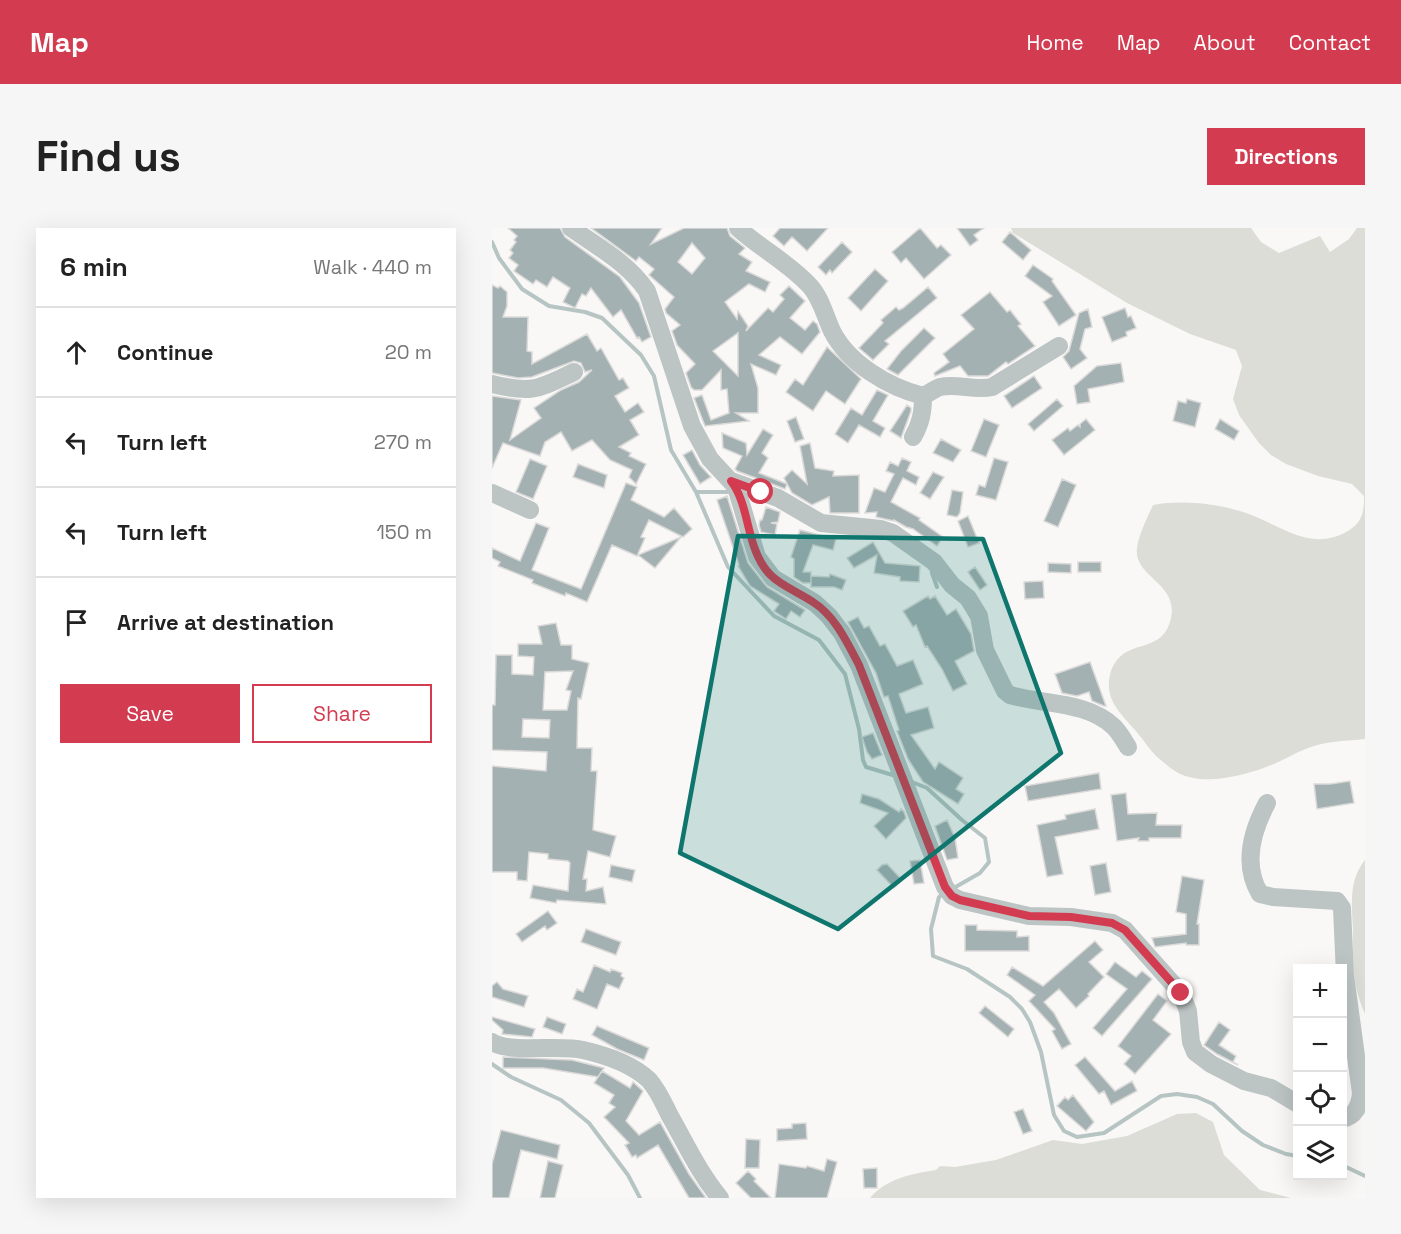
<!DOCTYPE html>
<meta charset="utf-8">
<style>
body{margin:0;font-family:"Space Grotesk",sans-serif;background:#f6f6f6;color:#222}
.controls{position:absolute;right:18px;bottom:18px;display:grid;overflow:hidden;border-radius:0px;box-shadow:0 6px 24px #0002}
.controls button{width:54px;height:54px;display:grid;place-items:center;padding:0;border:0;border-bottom:2px solid #e0e0e0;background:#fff;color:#222;font:30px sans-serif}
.stop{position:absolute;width:18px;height:18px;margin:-14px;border:4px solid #d33c50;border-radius:50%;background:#fff}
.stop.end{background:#d33c50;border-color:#fff;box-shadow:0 2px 6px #0008}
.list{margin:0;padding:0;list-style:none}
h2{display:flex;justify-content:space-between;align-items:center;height:78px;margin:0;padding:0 24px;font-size:26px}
h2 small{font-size:20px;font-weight:400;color:#767676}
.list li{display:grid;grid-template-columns:39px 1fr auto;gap:18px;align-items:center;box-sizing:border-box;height:90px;padding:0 24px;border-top:2px solid #e0e0e0}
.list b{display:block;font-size:22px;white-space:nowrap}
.list em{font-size:20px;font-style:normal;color:#767676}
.actions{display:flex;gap:12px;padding:18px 24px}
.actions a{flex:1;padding:14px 0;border:2px solid #d33c50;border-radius:0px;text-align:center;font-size:21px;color:#d33c50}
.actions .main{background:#d33c50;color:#fff}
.icon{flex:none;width:33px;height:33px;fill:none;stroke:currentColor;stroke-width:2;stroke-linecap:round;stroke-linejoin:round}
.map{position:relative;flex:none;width:873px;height:970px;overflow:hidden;border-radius:0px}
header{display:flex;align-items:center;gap:36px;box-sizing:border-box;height:84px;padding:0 30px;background:#d33c50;color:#fff}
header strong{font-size:28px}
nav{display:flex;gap:33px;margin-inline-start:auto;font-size:21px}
.intro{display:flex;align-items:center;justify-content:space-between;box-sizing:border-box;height:144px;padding:0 36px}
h1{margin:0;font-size:42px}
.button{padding:15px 27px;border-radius:0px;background:#d33c50;color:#fff;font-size:21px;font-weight:700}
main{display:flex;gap:36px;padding:0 36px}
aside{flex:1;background:#fff;border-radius:0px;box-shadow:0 6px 24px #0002}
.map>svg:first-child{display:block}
</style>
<header>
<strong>Map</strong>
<nav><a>Home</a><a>Map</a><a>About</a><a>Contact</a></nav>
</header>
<div class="intro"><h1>Find us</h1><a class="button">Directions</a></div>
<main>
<aside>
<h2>6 min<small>Walk · 440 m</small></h2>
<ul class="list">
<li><svg class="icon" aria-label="ahead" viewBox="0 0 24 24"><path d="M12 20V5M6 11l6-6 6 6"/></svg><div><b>Continue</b></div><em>20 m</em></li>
<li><svg class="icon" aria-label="left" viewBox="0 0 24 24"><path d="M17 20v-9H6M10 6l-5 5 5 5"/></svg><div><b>Turn left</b></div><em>270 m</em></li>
<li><svg class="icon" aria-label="left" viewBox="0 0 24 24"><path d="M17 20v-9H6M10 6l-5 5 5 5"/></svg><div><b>Turn left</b></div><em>150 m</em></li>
<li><svg class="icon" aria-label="arrive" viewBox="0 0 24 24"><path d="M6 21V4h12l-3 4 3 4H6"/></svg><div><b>Arrive at destination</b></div></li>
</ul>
<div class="actions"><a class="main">Save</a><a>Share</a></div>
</aside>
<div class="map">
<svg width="873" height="970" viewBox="0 0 873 970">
<rect width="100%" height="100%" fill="#f9f8f7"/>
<path fill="#dcddd6" d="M 519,0 L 759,0 L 769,14 L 787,25 L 828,8 L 838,24 L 857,11 L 865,0 L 873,0 L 873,511 C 856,513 835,513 819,519 C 806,523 794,531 782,536 C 758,546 722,556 697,549 C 687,547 678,540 670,533 C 659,525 652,512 643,502 C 629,486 612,471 618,447 C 629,407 667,429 678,394 C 690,355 641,350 645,320 C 647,306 655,290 661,277 C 690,272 720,275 748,283 C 786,294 816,326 856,303 C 871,294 872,283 872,268 L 860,256 L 826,248 L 794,236 L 779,227 L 767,215 L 747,187 L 741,171 L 750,138 L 744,122 L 698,106 L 635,75 L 521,5 Z
M 873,632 L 873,786 C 860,757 861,734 861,703 C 860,678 856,653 873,632 Z
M 704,885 L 721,894 L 732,927 L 768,962 L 799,970 L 378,970 C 395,950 420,946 444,942 L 448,938 L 463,939 L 504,932 L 561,912 L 590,916 L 635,908 L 685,886 Z"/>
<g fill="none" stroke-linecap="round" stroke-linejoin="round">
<path stroke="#b6c5c3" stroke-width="4" d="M 0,14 L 7,30 L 30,61 L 57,78 L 93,84 L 110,90 L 149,127 L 162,148 L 179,222 L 204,264 L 236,339 L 282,388 L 327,412 L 353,446 L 367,501 L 371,532 L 374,539 L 404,548
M 204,264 L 239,264
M 440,345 L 445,359
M 420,554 L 435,560 L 470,592 L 493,610 L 497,634 L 488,645 L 460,661
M 451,666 L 447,669 L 439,701 L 441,728 L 475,741 L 518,769 L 530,781 L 538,794 L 549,824 L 562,887 L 572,903 L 585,909 L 612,905 L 669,868 L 685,866 L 705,869 L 721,876 L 750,903 L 771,917 L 794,926 L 806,928
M 0,836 L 19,849 L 69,872 L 97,895 L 136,947 L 148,970
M 850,937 L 873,948"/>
</g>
<path fill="#a4b1b2" stroke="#dbdad9" stroke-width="1.5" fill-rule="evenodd" d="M 16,0 L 68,0 L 73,9 L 128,49 L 147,75 L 159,109 L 150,114 L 147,109 L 145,110 L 129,82 L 121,89 L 99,60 L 94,68 L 90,66 L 83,80 L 71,74 L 78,60 L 61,49 L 55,59 L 44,52 L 41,56 L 22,43 L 26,37 L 17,30 L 21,25 L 18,22 L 24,14 L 22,12 L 25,8 Z
M 99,0 L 170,0 L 159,16 L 192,0 L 235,0 L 238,8 L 253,20 L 247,26 L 260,34 L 254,43 L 278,54 L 273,64 L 257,56 L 233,74 L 245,91 L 246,83 L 256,98 L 254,103 L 276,80 L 281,84 L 292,71 L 288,67 L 297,58 L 313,73 L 298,90 L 313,102 L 321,93 L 325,96 L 328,104 L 310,126 L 288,109 L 267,127 L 289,137 L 284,147 L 259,136 L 266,160 L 266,185 L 244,185 L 257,193 L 213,198 L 202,170 L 210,167 L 219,192 L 237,185 L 235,161 L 229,162 L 229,142 L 210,162 L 202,162 L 199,159 L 194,145 L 203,136 L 185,117 L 180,103 L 188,97 L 174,85 L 173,81 L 182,69 L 157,47 L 162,41 L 147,29 L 144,33 ZM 200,15 L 213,30 L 200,46 L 186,34 ZM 246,105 L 246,148 L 221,123 Z
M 288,0 L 336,0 L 315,23 L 300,9 L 292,18 L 281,8 Z
M 428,0 L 445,20 L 449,17 L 459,27 L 432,51 L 414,30 L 409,35 L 400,24 Z
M 465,0 L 492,0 L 482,7 L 486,12 L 478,18 Z
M 518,4 L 539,22 L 531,32 L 510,14 Z
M 350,14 L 360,24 L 340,45 L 338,42 L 334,47 L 326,39 Z
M 541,37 L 561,51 L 560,53 L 584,87 L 567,98 L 551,74 L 560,68 L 533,48 Z
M 383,41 L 396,53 L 369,83 L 356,70 Z
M 0,57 L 6,60 L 8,58 L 15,64 L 15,78 L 11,89 L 36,89 L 35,123 L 40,124 L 40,136 L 95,106 L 105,123 L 109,120 L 127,152 L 131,150 L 137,160 L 123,168 L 133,184 L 146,175 L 152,184 L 138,192 L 147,207 L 127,219 L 139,225 L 137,228 L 154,236 L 144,256 L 137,249 L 140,242 L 118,232 L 100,212 L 80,223 L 69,204 L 53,214 L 48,228 L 11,215 L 0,240 L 0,168 L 29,172 L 18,212 L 49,190 L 42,180 L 69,162 L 87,154 L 100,142 L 93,144 L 89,135 L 82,133 L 40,149 L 26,150 L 0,145 Z
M 436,59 L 445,70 L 393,113 L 397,116 L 381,132 L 367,120 L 391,95 L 389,92 L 404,79 L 407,82 L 411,80 Z
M 498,64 L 515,84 L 518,82 L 529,96 L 526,98 L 543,118 L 516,136 L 514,134 L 496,148 L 476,148 L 468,138 L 443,148 L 442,145 L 457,134 L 451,126 L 482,101 L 469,87 Z
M 633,80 L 636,89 L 639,88 L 644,100 L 634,104 L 635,108 L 620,114 L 610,89 Z
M 596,81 L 600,99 L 593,101 L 588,121 L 595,130 L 579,141 L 571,129 L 577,123 L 587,85 Z
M 432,100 L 443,110 L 406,147 L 395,141 L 409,123 Z
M 335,119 L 369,151 L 353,176 L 334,163 L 321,183 L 294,164 L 303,151 L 311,157 Z
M 629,135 L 632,154 L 596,161 L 598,174 L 585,176 L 582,158 L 605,138 Z
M 542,148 L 550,160 L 520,180 L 512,168 Z
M 385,162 L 396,167 L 381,193 L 393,200 L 388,209 L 367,197 L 356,215 L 343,206 L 359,180 L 370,187 Z
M 565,171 L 571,178 L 542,203 L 536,196 Z
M 695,171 L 709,175 L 703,199 L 681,193 L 686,173 L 694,175 Z
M 415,177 L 419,180 L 419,183 L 409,210 L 398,203 Z
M 304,189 L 312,211 L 303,214 L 295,193 Z
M 492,191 L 507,197 L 494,229 L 479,223 Z
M 594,191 L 603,202 L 572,227 L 560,212 L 576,200 L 578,203 L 586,197 L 588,199 L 588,196 Z
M 728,191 L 747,203 L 742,212 L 723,201 Z
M 271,201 L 281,207 L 270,225 L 276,230 L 267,245 L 295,256 L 293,261 L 245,243 L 243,241 L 250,228 L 231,220 L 230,205 L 254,215 L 255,227 Z
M 449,211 L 469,222 L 461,234 L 441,225 Z
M 318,215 L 323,240 L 342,243 L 341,248 L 367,247 L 367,285 L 338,285 L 337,269 L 320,277 L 300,265 L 292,250 L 300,242 L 315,256 L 308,218 Z
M 200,222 L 208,237 L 219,249 L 208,256 L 191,227 Z
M 410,230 L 419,234 L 415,243 L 427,249 L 424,257 L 411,250 L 399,274 L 428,290 L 427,292 L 451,309 L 445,318 L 421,301 L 414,299 L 402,292 L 402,293 L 384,289 L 385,284 L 373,285 L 382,260 L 393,264 L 402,246 L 394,243 L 398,234 L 406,238 Z
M 502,230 L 516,234 L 504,272 L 484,267 L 487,257 L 493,259 Z
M 38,231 L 55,238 L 41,271 L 24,264 Z
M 86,236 L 115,247 L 112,260 L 81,249 Z
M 441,244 L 452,249 L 438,271 L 428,265 Z
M 570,251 L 584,257 L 566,299 L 552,293 Z
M 134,255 L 145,259 L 139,272 L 172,289 L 182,280 L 200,301 L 191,309 L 157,292 L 149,309 L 153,310 L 145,328 L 120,317 L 95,374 L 74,365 L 73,368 L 40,355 L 41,352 L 6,338 L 8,334 L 0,330 L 0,320 L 28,333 L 44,295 L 57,300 L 40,342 L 89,361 Z
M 460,262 L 471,264 L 468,285 L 465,289 L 455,287 Z
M 235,268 L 256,335 L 275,359 L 313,382 L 308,389 L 299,383 L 294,391 L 282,383 L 287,376 L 258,358 L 246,338 L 247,337 L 225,272 Z
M 274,279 L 288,284 L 286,294 L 279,295 L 285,296 L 283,307 L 269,304 L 267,297 L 268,292 L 270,292 Z
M 476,288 L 487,315 L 476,319 L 466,293 Z
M 308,302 L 344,311 L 341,322 L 321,317 L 311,344 L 319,344 L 319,355 L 311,355 L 302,349 L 302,331 L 299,329 Z
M 189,309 L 163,340 L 146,327 Z
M 381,314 L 393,335 L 428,338 L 427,354 L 408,353 L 408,349 L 382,345 L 385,327 L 362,340 L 355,330 Z
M 586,334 L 609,334 L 609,344 L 586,344 Z
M 556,335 L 579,336 L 579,345 L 556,344 Z
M 483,339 L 495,357 L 488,362 L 476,344 Z
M 338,346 L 354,352 L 350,362 L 342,359 L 319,359 L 319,348 L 337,349 Z
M 551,353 L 552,370 L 533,371 L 532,354 Z
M 436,368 L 438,371 L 443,368 L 455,387 L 464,381 L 479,406 L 482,423 L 463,433 L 475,456 L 461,463 L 450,441 L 435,418 L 433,419 L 424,397 L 421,399 L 411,383 Z
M 366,389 L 372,400 L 377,398 L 388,418 L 393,416 L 405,438 L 421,432 L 431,456 L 407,466 L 414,485 L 436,479 L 442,500 L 419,507 L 443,541 L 447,534 L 471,550 L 464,561 L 472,566 L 466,576 L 431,554 L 416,531 L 405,503 L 407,502 L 396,468 L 392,469 L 384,445 L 356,394 Z
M 64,395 L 69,417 L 80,417 L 80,431 L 97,435 L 89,471 L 86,470 L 85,520 L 100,520 L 99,543 L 105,543 L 101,602 L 124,608 L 118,629 L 96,623 L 91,651 L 95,651 L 94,663 L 111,659 L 114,676 L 65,672 L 64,675 L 38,670 L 41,657 L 76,663 L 78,635 L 76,633 L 56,631 L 56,626 L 37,624 L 35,653 L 25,652 L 25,644 L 0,644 L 0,538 L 54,543 L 55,524 L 0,522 L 0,477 L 3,477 L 4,427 L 20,427 L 20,446 L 41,447 L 42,429 L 26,428 L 26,416 L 50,416 L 46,398 ZM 81,443 L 74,462 L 79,463 L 75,482 L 51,482 L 53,444 ZM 31,491 L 58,492 L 57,510 L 30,509 Z
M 598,434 L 614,478 L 612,478 L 600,473 L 597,464 L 585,468 L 570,465 L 563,446 Z
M 381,505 L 390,527 L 380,531 L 375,524 L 370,509 Z
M 607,545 L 609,561 L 536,573 L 533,558 Z
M 858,553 L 862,575 L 825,581 L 822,556 L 838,556 Z
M 634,565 L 636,586 L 665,585 L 664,597 L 690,597 L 689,610 L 657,610 L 657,613 L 646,613 L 647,610 L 625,613 L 619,567 Z
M 370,566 L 387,571 L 407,584 L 409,581 L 412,584 L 414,590 L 394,611 L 382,598 L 396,585 L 368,575 Z
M 603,581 L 607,601 L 563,609 L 571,646 L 555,649 L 545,597 L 574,591 L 573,587 Z
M 455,592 L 463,610 L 466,630 L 455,632 L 443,598 Z
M 428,632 L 432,655 L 422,656 L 418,633 Z
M 614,635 L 619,664 L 603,667 L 598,638 Z
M 395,636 L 410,652 L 402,660 L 385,642 L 390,637 Z
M 119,637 L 143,642 L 140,654 L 117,649 Z
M 690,648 L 712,652 L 705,696 L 707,696 L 707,717 L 694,717 L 694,715 L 663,719 L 660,710 L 694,706 L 694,686 L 684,684 Z
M 56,683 L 65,695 L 55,702 L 53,698 L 30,714 L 24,706 Z
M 473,697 L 485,697 L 485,702 L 525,703 L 525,709 L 537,708 L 537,723 L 473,723 Z
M 94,701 L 129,714 L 124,727 L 89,714 Z
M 603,713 L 611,722 L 597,734 L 612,749 L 596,766 L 597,768 L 584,780 L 567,761 L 552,774 L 562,785 L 579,816 L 570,821 L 560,803 L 563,801 L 537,773 L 543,767 L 515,747 L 520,739 L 551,758 Z
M 623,734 L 644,749 L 650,743 L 660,751 L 610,808 L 601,800 L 635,761 L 614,746 Z
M 102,737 L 118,744 L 119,741 L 130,745 L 129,748 L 132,750 L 127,761 L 115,756 L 105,781 L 81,771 L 85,761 L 91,764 Z
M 5,754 L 11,761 L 36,768 L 32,779 L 0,769 L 0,758 Z
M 666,766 L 675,773 L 661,792 L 679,806 L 643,846 L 632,836 L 639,828 L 626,818 Z
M 493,778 L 522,801 L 516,809 L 487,785 Z
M 0,789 L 43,801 L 40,809 L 10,806 L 11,802 L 0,792 Z
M 55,789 L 74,796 L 70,806 L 51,799 Z
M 727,794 L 738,802 L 727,817 L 744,828 L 741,834 L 746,837 L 725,826 L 712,817 Z
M 105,798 L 157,820 L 152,832 L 125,821 L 100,807 Z
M 11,829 L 80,832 L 112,840 L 106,849 L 51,840 L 11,840 Z
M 593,829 L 623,863 L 640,853 L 645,863 L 619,877 L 612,863 L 607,866 L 583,837 Z
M 110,843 L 138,860 L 141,854 L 151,863 L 134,893 L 147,907 L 168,894 L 197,946 L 214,970 L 197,970 L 166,917 L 145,930 L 144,927 L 140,929 L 133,917 L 137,915 L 112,889 L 123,879 L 117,875 L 122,867 L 102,855 Z
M 581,867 L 602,894 L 594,903 L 565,878 L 573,869 L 576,872 Z
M 531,881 L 540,903 L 531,906 L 522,884 Z
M 314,895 L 315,911 L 285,913 L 285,901 L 300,900 L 300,896 Z
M 9,902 L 68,917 L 65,931 L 29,922 L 17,970 L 0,970 L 0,936 Z
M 254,911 L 268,912 L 267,940 L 253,940 Z
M 335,931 L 345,934 L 335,970 L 283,970 L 287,936 L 314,940 L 315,938 L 332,943 Z
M 56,933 L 71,937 L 63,970 L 48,970 Z
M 385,940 L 385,960 L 372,960 L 371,941 Z
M 256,943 L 264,951 L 262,953 L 279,970 L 259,970 L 244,955 Z"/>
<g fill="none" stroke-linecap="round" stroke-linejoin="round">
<path stroke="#bcc4c4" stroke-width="18" d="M 79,0 C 106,19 136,35 155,63 L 200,198 L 218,231 L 244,259 L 265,329 L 281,350 L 323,375 L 337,388 L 350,405 L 367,437 L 453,659 L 460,668 L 468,672 L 537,688 L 579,689 L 620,695 L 633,702 L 689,765 L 696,783 L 699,814 L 703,824 L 719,836 L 752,853 L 779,860 L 806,876
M 246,0 C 268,20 297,35 318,58 C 329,70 333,88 340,103 C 356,135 396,159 431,168 C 436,166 442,161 448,159 C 465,155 483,163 500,159 L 567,118
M 0,156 C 40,166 46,161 82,144
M 421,209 C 429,195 431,184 431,168
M 239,253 L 286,270 L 329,295 L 389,301 L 401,305 L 442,334 L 460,357 L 476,370 L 487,388 L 493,422 L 513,463 L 518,467 C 552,477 595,473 622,499 C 628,505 632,513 636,519
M 0,265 L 38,282
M 775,575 C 760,603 750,636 768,666 L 781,669 L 845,673 L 850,680 L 853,747 L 869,865 C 868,877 863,889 850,891
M 0,814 C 19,826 66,816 91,822 C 113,827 140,836 157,852 C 166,862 172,876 178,888 C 194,916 207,945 228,970"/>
</g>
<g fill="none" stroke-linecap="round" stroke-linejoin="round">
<path stroke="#d33c50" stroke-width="8" d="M 269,264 L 239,253 C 257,276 254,313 272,339 C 283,356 305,363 321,374 C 343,388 355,414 367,437 L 453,659 L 460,668 L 468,672 L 537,688 L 579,689 L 620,695 L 633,702 L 689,765"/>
</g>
<path fill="#0f766e" fill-opacity="0.2" stroke="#0f766e" stroke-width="4.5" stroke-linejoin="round" d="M 246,308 L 491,311 L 569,525 L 346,701 L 188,625 Z"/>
</svg>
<div class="controls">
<button>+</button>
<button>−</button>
<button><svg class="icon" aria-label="locate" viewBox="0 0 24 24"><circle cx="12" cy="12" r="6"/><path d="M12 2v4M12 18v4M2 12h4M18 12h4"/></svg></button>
<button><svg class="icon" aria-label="layers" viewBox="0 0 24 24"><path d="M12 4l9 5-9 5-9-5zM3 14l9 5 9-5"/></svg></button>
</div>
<div class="stop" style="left:269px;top:264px"></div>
<div class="stop end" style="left:689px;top:765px"></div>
</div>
</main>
